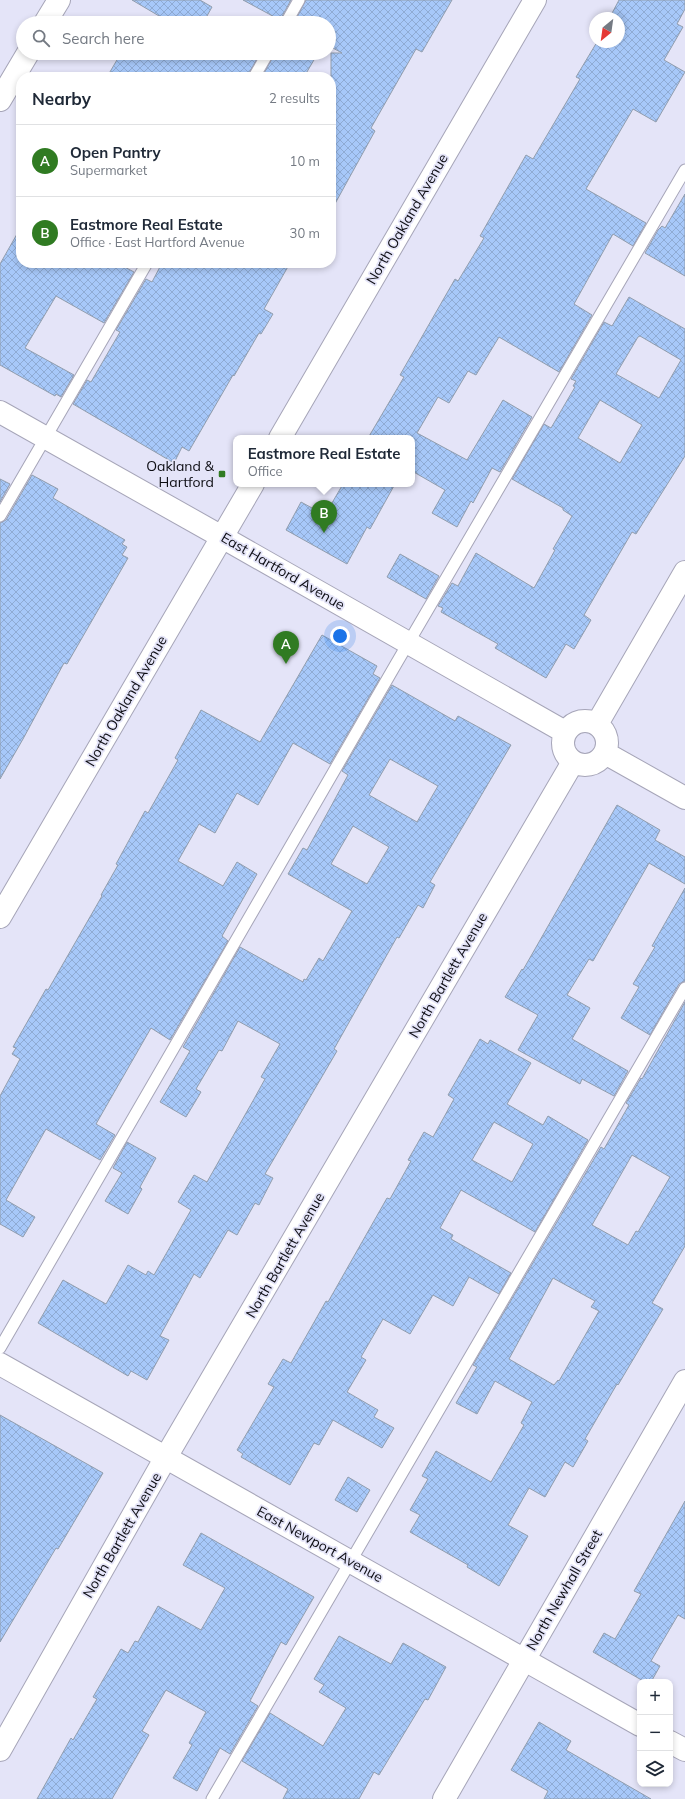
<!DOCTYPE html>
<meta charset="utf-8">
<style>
body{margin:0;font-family:Mulish,sans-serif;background:#f6f6f7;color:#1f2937}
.controls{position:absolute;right:12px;bottom:12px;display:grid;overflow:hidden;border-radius:8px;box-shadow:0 2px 6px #0003}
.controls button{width:36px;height:36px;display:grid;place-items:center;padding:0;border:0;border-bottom:1px solid #e0e1e3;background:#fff;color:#1f2937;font:20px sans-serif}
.compass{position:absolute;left:589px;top:12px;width:36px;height:36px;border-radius:50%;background:#fff;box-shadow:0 2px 6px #0003;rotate:209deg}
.you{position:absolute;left:340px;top:636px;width:14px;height:14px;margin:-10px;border:3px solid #fff;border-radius:50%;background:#1a73e8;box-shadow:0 0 0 6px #1a73e833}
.badge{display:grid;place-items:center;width:26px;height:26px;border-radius:50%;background:#307b22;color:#fff;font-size:13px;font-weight:700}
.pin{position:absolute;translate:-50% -33px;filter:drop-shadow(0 1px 2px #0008)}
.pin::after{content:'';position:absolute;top:21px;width:14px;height:12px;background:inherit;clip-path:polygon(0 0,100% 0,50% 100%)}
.popup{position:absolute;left:233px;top:435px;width:182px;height:52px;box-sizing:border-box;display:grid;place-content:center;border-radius:8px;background:#fff;filter:drop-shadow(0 1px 3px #0005);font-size:13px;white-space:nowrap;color:#747a83}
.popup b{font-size:15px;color:#1f2937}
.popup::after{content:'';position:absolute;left:50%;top:100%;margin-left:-8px;border:8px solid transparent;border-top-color:#fff}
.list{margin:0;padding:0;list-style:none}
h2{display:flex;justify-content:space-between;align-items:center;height:52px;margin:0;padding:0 16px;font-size:17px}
h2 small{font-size:13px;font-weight:400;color:#747a83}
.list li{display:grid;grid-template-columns:26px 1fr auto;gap:12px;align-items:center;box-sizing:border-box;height:72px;padding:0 16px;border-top:1px solid #e0e1e3}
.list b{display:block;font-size:15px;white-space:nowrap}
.list p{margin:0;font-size:13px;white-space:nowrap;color:#747a83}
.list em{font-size:13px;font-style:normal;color:#747a83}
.icon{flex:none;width:22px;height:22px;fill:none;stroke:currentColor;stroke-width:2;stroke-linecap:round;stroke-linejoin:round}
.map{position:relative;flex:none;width:685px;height:1799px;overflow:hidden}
.search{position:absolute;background:#fff;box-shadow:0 2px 6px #0003;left:16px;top:16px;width:320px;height:44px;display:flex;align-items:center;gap:10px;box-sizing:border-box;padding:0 14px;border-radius:22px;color:#747a83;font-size:15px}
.panel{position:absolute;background:#fff;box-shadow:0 2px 6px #0003;left:16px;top:72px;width:320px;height:196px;border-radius:16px}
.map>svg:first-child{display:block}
</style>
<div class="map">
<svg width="685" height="1799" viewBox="0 0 685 1799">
<defs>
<pattern id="building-cross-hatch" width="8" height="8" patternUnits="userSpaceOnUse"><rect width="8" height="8" fill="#a7c8f9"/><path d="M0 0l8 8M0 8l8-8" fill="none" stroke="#8fabd4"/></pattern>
</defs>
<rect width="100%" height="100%" fill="#e4e4f8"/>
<path fill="url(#building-cross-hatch)" stroke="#919dad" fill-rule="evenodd" d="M 132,0 L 200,0 L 212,7 L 203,23 L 171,23 Z
M 243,0 L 291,0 L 280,20 Z
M 306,0 L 452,0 L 422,52 L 416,49 L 371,128 L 375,131 L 331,211 L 331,53 L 342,53 L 331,47 L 331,29 L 329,33 L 329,23 L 294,23 Z
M 619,0 L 685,0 L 685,9 L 677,24 L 683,27 L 664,60 L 685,72 L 656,122 L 633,109 L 586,189 L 646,223 L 633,246 L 613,234 L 574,304 L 592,315 L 559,372 L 499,337 L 476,375 L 468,371 L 449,403 L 438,397 L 417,433 L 467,460 L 503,400 L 532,417 L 500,472 L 492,468 L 473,503 L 471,501 L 457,527 L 432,513 L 445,490 L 412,471 L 412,438 L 368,438 L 404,377 L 400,375 L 455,279 L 458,281 L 484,238 L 480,236 L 526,155 L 533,159 L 580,79 L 576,77 L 597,42 L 619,42 L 619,18 L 610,17 Z
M 121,53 L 260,53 L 247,77 L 107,77 Z
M 275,53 L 318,53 L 304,77 L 262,77 Z
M 685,194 L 685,276 L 645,253 L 658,230 L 662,226 L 665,228 Z
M 21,227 L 21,263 L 117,263 L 134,272 L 104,323 L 56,296 L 25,348 L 74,375 L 61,397 L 56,394 L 55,396 L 0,365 L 0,264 Z
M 162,263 L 290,263 L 264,309 L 273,314 L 261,334 L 259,333 L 234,376 L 233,375 L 189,451 L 182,447 L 174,463 L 73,404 L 87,380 L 91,382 L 120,332 L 116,330 L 146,279 L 152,282 Z
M 629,297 L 685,329 L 685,456 L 636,534 L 632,532 L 584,615 L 591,620 L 574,649 L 566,644 L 546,678 L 495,648 L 498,644 L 441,612 L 443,608 L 438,606 L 452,583 L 458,586 L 476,553 L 534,588 L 555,550 L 553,549 L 572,516 L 563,510 L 563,508 L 512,479 L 544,424 L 551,428 L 575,387 L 573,386 L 576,381 L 571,379 L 604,322 L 612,326 ZM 640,336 L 681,360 L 659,398 L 616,374 L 638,337 ZM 600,400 L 642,425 L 620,463 L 578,438 Z
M 32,475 L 58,489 L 53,498 L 125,540 L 122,544 L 127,547 L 122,555 L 128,558 L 67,664 L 64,663 L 23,739 L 0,779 L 0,523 L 6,520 Z
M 0,479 L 10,484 L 0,502 Z
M 343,484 L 395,484 L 370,529 L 367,527 L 347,564 L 286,530 L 301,502 L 325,515 Z
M 400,554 L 439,576 L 426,599 L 387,577 Z
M 322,635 L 377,666 L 373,674 L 380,678 L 330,764 L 293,743 L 258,805 L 237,793 L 215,833 L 199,824 L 178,861 L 223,886 L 237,862 L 257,874 L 222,936 L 228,941 L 170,1040 L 151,1028 L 96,1124 L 115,1135 L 100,1160 L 46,1129 L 6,1200 L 35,1217 L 23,1237 L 0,1224 L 0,1096 L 20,1059 L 12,1054 L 16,1048 L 13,1047 L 46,989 L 48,990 L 102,896 L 101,895 L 118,865 L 116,864 L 145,811 L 148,813 L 178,760 L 175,758 L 201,710 L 260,742 Z
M 392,685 L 455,721 L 458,716 L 511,745 L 430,882 L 435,885 L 423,908 L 418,905 L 399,938 L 397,937 L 334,1049 L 337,1051 L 265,1174 L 273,1178 L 259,1205 L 255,1203 L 237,1235 L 228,1230 L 200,1278 L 194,1274 L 160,1336 L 169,1340 L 147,1380 L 131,1371 L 128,1376 L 38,1323 L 63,1280 L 106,1304 L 128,1265 L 146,1275 L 148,1271 L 154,1275 L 191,1210 L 178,1202 L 194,1175 L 207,1182 L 254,1099 L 265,1079 L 261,1077 L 280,1044 L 238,1021 L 222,1051 L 219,1050 L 196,1089 L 201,1092 L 186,1117 L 160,1102 L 190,1051 L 183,1047 L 240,947 L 303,982 L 304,979 L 306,980 L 319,958 L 323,961 L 352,911 L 288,874 L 303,848 L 307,850 L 329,810 L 348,775 L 342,771 ZM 390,759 L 438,786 L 417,822 L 369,795 ZM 353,826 L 389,847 L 367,884 L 331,864 Z
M 617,805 L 660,830 L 655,840 L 685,857 L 685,884 L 649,863 L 593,961 L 589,959 L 567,995 L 590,1008 L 572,1039 L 628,1071 L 614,1096 L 582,1079 L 580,1084 L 518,1050 L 538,1015 L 505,997 L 522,969 L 523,970 Z
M 685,888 L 685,981 L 679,984 L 650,1035 L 621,1018 L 639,987 L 633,984 L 655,947 L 652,946 Z
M 685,1002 L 685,1246 L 652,1303 L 663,1309 L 618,1385 L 617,1384 L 585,1439 L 588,1441 L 573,1467 L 565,1462 L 545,1497 L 529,1488 L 508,1525 L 528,1536 L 499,1586 L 467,1567 L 468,1565 L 410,1532 L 420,1515 L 410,1510 L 428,1479 L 422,1476 L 436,1451 L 491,1482 L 524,1425 L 521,1423 L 532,1402 L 495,1381 L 477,1414 L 456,1403 L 477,1367 L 473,1365 L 601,1147 L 604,1149 L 629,1105 L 626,1103 L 641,1078 L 642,1079 ZM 632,1155 L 670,1177 L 638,1232 L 636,1231 L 628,1245 L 592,1225 ZM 553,1278 L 595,1301 L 591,1307 L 599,1311 L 559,1381 L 558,1380 L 554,1385 L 509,1359 Z
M 480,1039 L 488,1044 L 490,1040 L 531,1063 L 507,1104 L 543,1125 L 548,1116 L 588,1140 L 535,1232 L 461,1190 L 440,1228 L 453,1235 L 451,1239 L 511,1273 L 499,1294 L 469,1277 L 453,1306 L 433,1295 L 410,1334 L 383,1319 L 361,1357 L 366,1360 L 347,1392 L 378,1410 L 374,1417 L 394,1428 L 382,1448 L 333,1420 L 319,1445 L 314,1443 L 290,1485 L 241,1457 L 243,1454 L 237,1450 L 274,1387 L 268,1384 L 283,1359 L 291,1363 L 326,1301 L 328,1302 L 387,1198 L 390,1199 L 411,1161 L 408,1160 L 424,1132 L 433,1137 L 454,1099 L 448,1095 ZM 494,1122 L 533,1144 L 512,1182 L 472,1160 Z
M 127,1142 L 156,1158 L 140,1187 L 142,1189 L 128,1214 L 105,1201 L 122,1173 L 113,1168 Z
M 0,1415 L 103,1473 L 58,1549 L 56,1548 L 0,1642 Z
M 348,1477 L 370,1490 L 357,1512 L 335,1500 Z
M 685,1501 L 685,1619 L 678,1615 L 651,1661 L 660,1666 L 651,1682 L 645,1682 L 593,1652 L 604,1633 L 615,1639 L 641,1594 L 634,1591 Z
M 201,1533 L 314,1597 L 286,1645 L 281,1642 L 250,1701 L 258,1706 L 230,1754 L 220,1748 L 197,1791 L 173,1778 L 192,1745 L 189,1743 L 206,1712 L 166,1690 L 142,1731 L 149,1735 L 112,1799 L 37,1799 L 71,1738 L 73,1740 L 97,1699 L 93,1697 L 121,1649 L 128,1653 L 135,1641 L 138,1642 L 158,1606 L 201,1630 L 225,1588 L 183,1565 Z
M 339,1636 L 391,1664 L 403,1643 L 446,1667 L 428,1700 L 425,1699 L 379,1775 L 374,1772 L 359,1799 L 283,1799 L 288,1789 L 242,1761 L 270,1713 L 323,1746 L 346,1708 L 319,1692 L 324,1685 L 314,1679 Z
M 539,1722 L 571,1741 L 566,1750 L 651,1799 L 544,1799 L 548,1791 L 511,1770 Z"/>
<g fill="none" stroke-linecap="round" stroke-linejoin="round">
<defs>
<path id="lane" d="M 286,23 L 299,0
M 254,77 L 268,53
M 0,516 L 147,263
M 0,1348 L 396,664 L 685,170
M 212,1799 L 685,988"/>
<path id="street" d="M 45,23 L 59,0
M 0,100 L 28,53
M 222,537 L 565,732
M563 743a22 22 0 1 1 44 0a22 22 0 1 1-44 0Z
M 597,724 L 685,572
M 605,753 L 685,798
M 0,1364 L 640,1725
M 670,1742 L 685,1750
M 0,1750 L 166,1457 L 573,762
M 444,1799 L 685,1381"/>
<path id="secondary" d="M 0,412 L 222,537
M 280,438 L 535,0
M 0,917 L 253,484"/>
</defs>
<use href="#lane" stroke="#a6a5b8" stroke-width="13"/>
<use href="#street" stroke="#a6a5b8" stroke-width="24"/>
<use href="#secondary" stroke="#a6a5b8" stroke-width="24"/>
<use href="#lane" stroke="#fff" stroke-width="11"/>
<use href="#street" stroke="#fff" stroke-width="22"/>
<use href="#secondary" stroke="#fff" stroke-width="22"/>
</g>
<rect fill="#307b22" stroke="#e4e4f8" stroke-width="1.5" x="218" y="470" width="8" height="8" rx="2"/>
<g text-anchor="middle" stroke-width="3.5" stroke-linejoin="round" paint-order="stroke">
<g font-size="14" fill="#0c0c12" stroke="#e4e4f8">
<text transform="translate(407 219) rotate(-60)" y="5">North Oakland Avenue</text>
<text transform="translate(283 571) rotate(30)" y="5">East Hartford Avenue</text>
<text transform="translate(126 701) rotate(-60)" y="5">North Oakland Avenue</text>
<text transform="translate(448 975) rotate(-60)" y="5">North Bartlett Avenue</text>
<text transform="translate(285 1255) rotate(-60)" y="5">North Bartlett Avenue</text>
<text transform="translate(122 1535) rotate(-60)" y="5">North Bartlett Avenue</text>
<text transform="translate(320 1544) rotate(29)" y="5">East Newport Avenue</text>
<text transform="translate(564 1590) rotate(-60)" y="5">North Newhall Street</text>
</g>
<g font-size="14" fill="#0c0c12" stroke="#e4e4f8" text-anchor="end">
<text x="214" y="471">Oakland &amp;<tspan x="214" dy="16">Hartford</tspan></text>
</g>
</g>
</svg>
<div class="controls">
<button>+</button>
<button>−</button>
<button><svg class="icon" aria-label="layers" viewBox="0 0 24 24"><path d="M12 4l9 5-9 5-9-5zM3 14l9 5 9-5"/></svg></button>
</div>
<svg class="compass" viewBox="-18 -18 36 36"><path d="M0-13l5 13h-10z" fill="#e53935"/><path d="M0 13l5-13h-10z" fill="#747a83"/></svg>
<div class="you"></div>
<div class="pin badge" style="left:286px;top:664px">A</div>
<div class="pin badge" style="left:324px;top:533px">B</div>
<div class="popup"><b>Eastmore Real Estate</b>Office</div>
<div class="search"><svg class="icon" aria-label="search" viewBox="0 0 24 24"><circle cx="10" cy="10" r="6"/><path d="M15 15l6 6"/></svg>Search here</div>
<section class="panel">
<h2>Nearby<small>2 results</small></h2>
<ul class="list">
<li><span class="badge">A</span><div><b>Open Pantry</b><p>Supermarket</p></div><em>10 m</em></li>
<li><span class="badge">B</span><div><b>Eastmore Real Estate</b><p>Office · East Hartford Avenue</p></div><em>30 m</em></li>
</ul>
</section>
</div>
